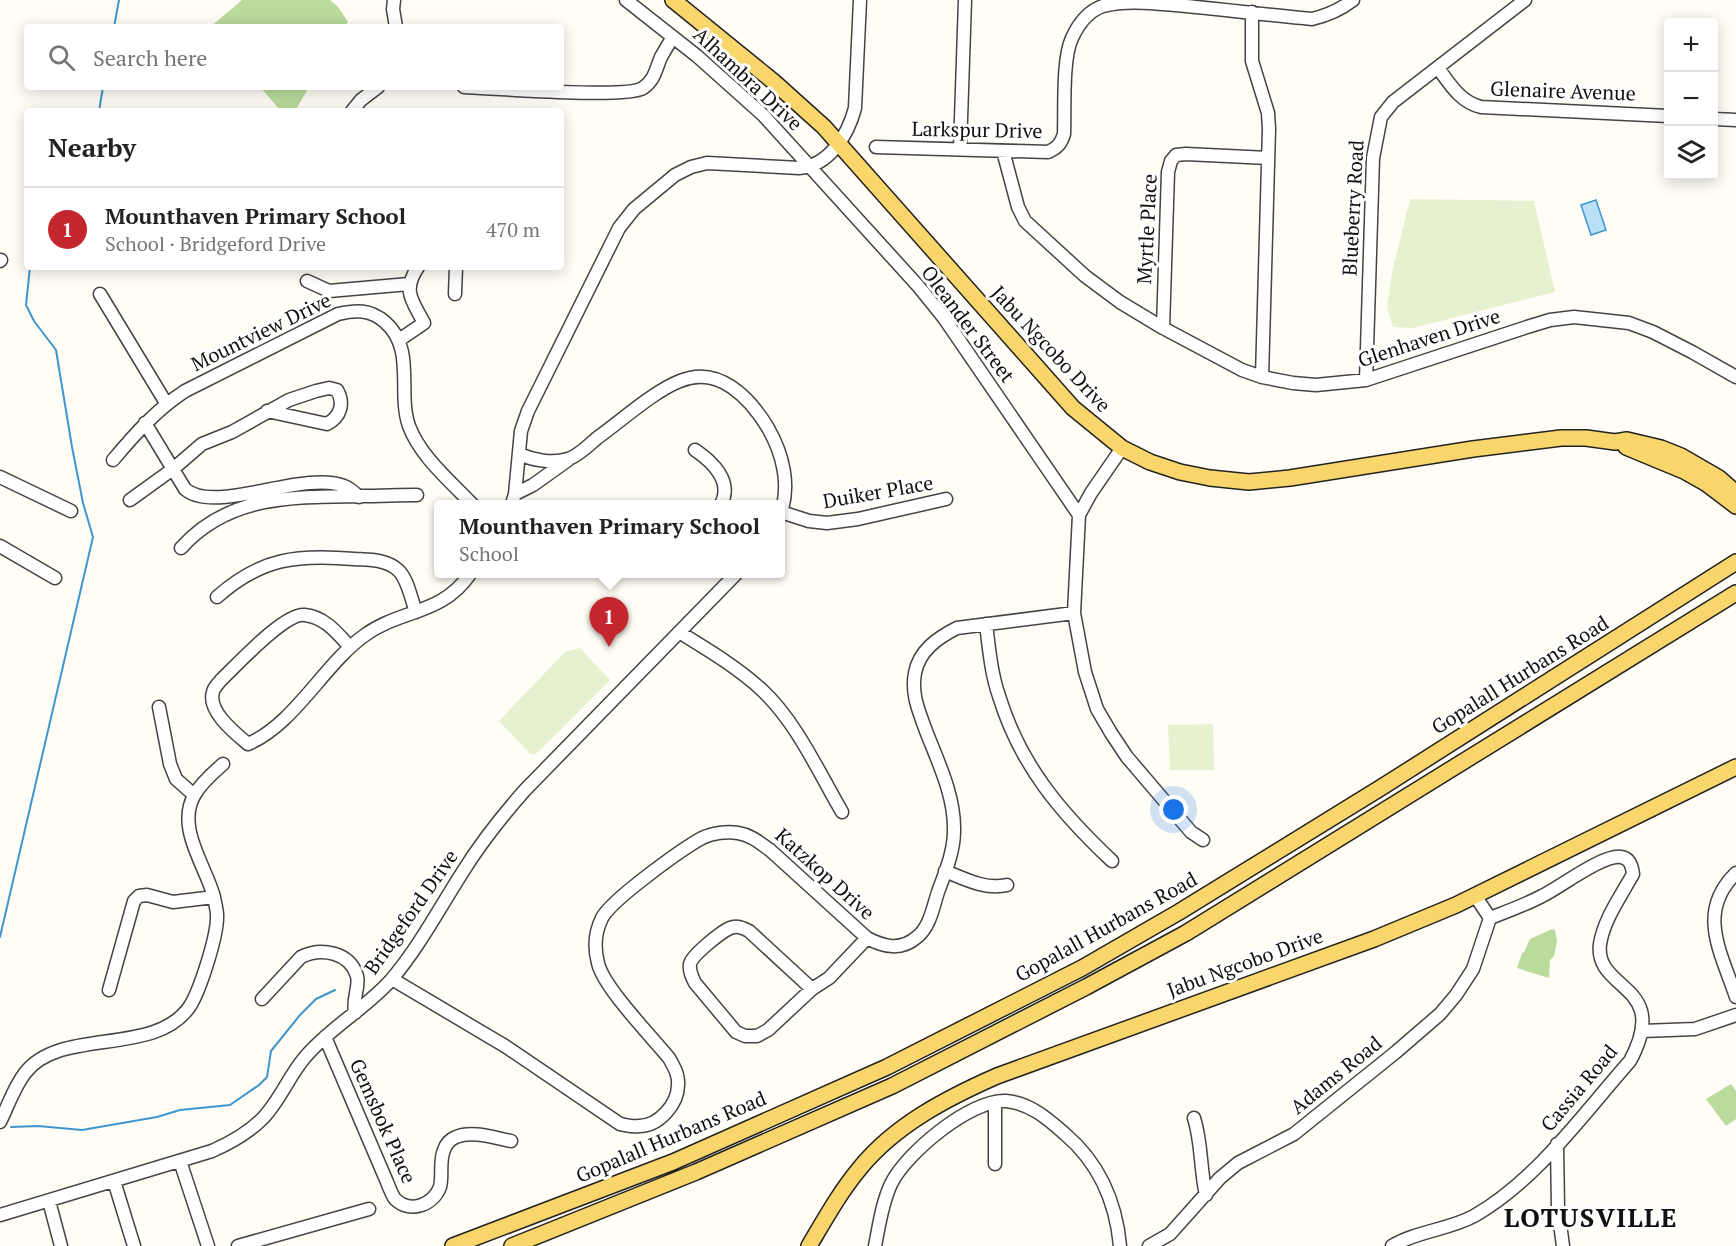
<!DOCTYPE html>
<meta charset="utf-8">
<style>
body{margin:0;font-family:"PT Serif",serif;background:#f6f6f6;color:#222}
.controls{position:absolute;right:18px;top:18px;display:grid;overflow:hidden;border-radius:6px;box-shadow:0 3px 15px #0003}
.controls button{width:54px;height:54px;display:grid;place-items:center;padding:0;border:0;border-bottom:2px solid #e0e0e0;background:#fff;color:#222;font:30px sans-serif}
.you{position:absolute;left:1174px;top:810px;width:21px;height:21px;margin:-15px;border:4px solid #fff;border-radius:50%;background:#1a73e8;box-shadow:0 0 0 9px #1a73e833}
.badge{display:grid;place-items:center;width:39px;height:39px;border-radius:50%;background:#c4262e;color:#fff;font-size:20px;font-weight:700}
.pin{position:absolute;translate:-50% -50px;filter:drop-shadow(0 2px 3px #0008)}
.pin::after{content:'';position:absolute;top:32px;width:21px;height:18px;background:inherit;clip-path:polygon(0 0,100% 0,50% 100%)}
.popup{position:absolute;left:434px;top:500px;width:351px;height:78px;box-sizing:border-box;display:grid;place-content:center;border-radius:6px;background:#fff;filter:drop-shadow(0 2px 4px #0005);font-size:20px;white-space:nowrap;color:#767676}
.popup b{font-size:22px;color:#222}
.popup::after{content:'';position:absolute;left:50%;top:100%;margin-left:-12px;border:12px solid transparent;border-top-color:#fff}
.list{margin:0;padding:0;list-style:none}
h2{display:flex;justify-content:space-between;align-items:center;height:78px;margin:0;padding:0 24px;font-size:26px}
h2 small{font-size:20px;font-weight:400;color:#767676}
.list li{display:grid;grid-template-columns:39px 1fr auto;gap:18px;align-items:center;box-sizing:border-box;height:84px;padding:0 24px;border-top:2px solid #e0e0e0}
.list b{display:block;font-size:22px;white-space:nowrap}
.list p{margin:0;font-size:20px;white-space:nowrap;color:#767676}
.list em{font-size:20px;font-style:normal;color:#767676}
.icon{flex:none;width:33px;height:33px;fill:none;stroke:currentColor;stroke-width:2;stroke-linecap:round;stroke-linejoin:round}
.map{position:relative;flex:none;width:1736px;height:1246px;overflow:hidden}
.search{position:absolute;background:#fff;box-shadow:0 3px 15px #0003;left:24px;top:24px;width:540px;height:66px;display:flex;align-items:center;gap:15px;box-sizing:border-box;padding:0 21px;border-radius:6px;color:#767676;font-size:22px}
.panel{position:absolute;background:#fff;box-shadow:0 3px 15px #0003;left:24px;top:108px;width:540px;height:162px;border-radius:6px}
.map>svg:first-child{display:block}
</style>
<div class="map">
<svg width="1736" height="1246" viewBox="0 0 1736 1246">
<rect width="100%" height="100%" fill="#fffdf5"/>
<path fill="#b9dc9c" d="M 242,0 L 330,0 L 339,8 L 348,22 L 344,27 L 210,27 Z
M 260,87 L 309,87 L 295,111 L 281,111 Z
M 1552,929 L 1555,930 L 1557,941 L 1554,956 L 1550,960 L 1549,978 L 1517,968 L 1522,953 L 1524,952 L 1530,939 Z
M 1731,1084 L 1736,1091 L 1736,1119 L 1726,1126 L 1706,1099 Z"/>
<path fill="#e6f2cf" d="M 1410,199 L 1534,201 L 1555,292 L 1413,328 L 1393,327 L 1387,308 L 1392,272 Z
M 580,648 L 610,680 L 536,754 L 530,754 L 499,721 L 565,652 Z
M 1213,724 L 1214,770 L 1170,770 L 1168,725 Z"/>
<path fill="#b9e0f7" stroke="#3f96cf" stroke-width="1.5" d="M 1596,200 L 1606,230 L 1591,235 L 1581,205 Z"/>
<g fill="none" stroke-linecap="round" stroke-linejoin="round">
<path stroke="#3f96cf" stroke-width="2" d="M 114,27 L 119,0
M 99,111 L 103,87
M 0,937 L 93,537 L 83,503 L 72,447 L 56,350 L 34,321 L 26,305 L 30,267
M 11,1127 L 38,1126 L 82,1130 L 157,1117 L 180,1110 L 230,1105 L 259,1085 L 267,1077 L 271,1051 L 300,1015 L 316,999 L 335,990"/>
<defs>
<path id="minor" d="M 394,0 L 393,9 L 396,27
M 626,0 L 697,56 L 763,115 L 919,287 L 944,318 L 1079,515
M 1252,12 L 1252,61 L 1268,113 L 1269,129 L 1262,377
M 1438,68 C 1450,84 1460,102 1481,107 L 1668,116
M 464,87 C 492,88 627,99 643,88 C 655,80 656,68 661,57 C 665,50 669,43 673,37
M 352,111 L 361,100 L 378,87
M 1714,119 L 1736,120
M 876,147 L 1048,152 C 1057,148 1061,144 1064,134 C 1065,110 1062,59 1072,38 C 1078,25 1088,11 1103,6 C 1126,0 1152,3 1175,5 C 1221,9 1267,15 1312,19 C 1329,15 1340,10 1353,0
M 960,149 L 965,0
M 1003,151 L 1018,207 L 1025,221 L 1085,276 L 1120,302 L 1163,328 L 1242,370 L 1262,377 L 1293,383 L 1316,385 L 1366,380 L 1527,327 L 1550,320 L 1574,317 L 1629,323 L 1653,332 L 1692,352 L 1736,377
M 0,261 L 1,260
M 307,281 L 329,291 L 409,284
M 100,294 L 166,403
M 455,294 L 456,267
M 1163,328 L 1168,172 L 1171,161 L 1176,155 L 1186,154 L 1268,158
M 399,340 L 424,323 C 412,300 402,291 418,267
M 1366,380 L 1373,158 L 1381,117 L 1393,102 L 1525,0
M 145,423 L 185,489 C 214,515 304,470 344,486 C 350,488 355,493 359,497
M 1122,448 L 1091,493 L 1079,515 L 1074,613 L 1085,672 L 1097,709 L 1111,733 L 1127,757 L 1191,832 L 1203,840
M 695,450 C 713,462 733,482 721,504
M 519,454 C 533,460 552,464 568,459 C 578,456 589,445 597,438 C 621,421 654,391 680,381 C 719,365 750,398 768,428 C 783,454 791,486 780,515
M 113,460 C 135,434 156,410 185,391 L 338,314 C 356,310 370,309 385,322 C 416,349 397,392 409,426 C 420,456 450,481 472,504
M 0,477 L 71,511
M 515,494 L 533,485 L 568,460
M 130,500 L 173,469 L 202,444 L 232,432 L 289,400 L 316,391 L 329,388 L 337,390 C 345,404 340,417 327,424 L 267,411
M 512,504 L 515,494 L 521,431 L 528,411 L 619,228 L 634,209 L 675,175 L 691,167 L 707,163 L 799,168 C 829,166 848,135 855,108 L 860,0
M 781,512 L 809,521 L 827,523 L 858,519 L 946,499
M 0,546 L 55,578
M 181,548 C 229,494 295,497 361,496 C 380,496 399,495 417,495
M 217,597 C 261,558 297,554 354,559 C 369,560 386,559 398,570 C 408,579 411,599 416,612
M 986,624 C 989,648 991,673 999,696 C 1020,765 1061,813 1112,861
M 679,632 C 708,650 737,667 762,690 C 797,723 818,771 842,812
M 350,647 C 338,634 325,617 305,615 C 285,612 237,665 221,680 C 218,684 214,687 213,692 C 207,711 235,733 248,744 C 295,724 324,664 365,635 C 401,609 442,615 470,574
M 159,707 L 170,764 L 176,779 L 194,795
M 945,871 C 965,879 985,890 1007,885
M 1736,873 C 1696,912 1721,952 1736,997
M 1476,897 L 1490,918
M 392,979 L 505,1046 L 620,1124 C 626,1125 633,1127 639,1126 C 659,1126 678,1104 678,1085 C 679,1075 674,1067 669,1058 C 652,1037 603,987 598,963 C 594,948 595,932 602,918 C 611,900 682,849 702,838 C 712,833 727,831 738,833 C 751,835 760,843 770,850 L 867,938 C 884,947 901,951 917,937 C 930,927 933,907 938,892 C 945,873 954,852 954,831 C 955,796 938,762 926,731 C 919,711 911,695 915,673 C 919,651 937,638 957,628 L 1074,613
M 812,989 L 749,931 C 743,928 737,925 730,928 C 721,932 692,955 690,964 C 689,971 692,977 695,983 L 736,1032 L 745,1036 L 757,1036 L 768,1030 L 812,989 L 829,978 L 867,938
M 109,990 L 134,901 L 139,896 L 147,895 L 173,902 L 214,897
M 262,999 L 301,957 C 321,947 350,952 357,976 C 360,986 352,999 355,1013
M 1642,1031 L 1695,1029 L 1736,1015
M 325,1037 L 387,1182 C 389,1187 392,1195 395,1199 C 410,1214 433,1205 440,1187 C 443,1175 439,1161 444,1150 C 446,1144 451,1139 456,1137 C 472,1130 495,1138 511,1141
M 995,1103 L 995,1164
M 1194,1118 C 1202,1143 1200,1169 1206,1195
M 0,1122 C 8,1106 14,1087 25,1073 C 61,1026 155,1058 190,1006 C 200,990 218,935 217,915 C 217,910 215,903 214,897 C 206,866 175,827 195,794 C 202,782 213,773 223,764
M 1557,1144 L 1558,1209 L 1563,1246
M 180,1161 L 208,1246
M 114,1181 L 134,1246
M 49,1201 L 61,1246
M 0,1215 L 212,1151 C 230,1143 247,1134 262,1119 C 280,1101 289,1075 306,1056 C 331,1027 366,1008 391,980 C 419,947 439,909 462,873 C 480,844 502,816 525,790 L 736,574
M 238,1246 L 369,1209
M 875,1246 C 879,1226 882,1203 891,1184 C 906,1153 971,1099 1006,1101 C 1030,1103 1048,1119 1065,1134 C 1099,1163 1116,1202 1120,1246
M 1149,1246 L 1170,1234 L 1220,1178 L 1238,1163 L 1294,1134 L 1396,1052 L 1440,1014 L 1456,995 L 1473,969 L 1490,918
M 1392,1246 C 1417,1231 1448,1230 1474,1216 C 1537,1180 1583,1114 1630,1061 C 1672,983 1594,992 1600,944 C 1604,919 1621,896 1633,874 C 1632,866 1630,858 1621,857 C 1603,854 1559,888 1542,896 C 1525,905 1508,911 1490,918"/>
<path id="major" d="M 673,0 L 774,82 L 824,127 L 1073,408 L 1122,448 L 1150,462 L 1180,472 L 1210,478 L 1249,482 L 1290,478 L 1473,449 L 1561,438 L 1586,438 L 1615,442 L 1627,440 L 1661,448 L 1681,456 L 1719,478 L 1736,493
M 1626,447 L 1684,471 L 1707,484 L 1736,506
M 453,1246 L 673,1162 L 887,1067 L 1082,968 L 1179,912 L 1382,787 L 1736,562
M 512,1246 L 696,1172 L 892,1086 L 1086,987 L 1186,933 L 1736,593
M 809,1246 C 825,1219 840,1192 860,1168 C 895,1125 947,1098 997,1076 L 1374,939 L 1456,905 L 1736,767"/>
</defs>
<use href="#minor" stroke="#444" stroke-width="15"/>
<use href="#major" stroke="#222" stroke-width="18"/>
<use href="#minor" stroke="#fff" stroke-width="12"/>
<use href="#major" stroke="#f9d66b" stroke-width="15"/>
</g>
<g text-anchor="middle" stroke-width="6" stroke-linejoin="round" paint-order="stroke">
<g font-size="20" fill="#111" stroke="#fff">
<text transform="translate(748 79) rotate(43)" y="7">Alhambra Drive</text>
<text transform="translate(1563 91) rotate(2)" y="7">Glenaire Avenue</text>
<text transform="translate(977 130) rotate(1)" y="7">Larkspur Drive</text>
<text transform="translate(1353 208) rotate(-87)" y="7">Blueberry Road</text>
<text transform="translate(1147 229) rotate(-87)" y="7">Myrtle Place</text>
<text transform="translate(968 324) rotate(53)" y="7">Oleander Street</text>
<text transform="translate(261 332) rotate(-26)" y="7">Mountview Drive</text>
<text transform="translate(1429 338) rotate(-18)" y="7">Glenhaven Drive</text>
<text transform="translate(1051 349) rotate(47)" y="7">Jabu Ngcobo Drive</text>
<text transform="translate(878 492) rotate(-10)" y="7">Duiker Place</text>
<text transform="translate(1520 675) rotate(-32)" y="7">Gopalall Hurbans Road</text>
<text transform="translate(825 874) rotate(42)" y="7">Katzkop Drive</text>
<text transform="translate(411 912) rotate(-55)" y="7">Bridgeford Drive</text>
<text transform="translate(1106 927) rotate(-29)" y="7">Gopalall Hurbans Road</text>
<text transform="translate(1245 963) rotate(-20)" y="7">Jabu Ngcobo Drive</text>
<text transform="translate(1336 1075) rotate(-39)" y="7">Adams Road</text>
<text transform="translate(1579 1088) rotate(-50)" y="7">Cassia Road</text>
<text transform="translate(383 1121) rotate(66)" y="7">Gemsbok Place</text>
<text transform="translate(671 1137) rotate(-23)" y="7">Gopalall Hurbans Road</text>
</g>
<g font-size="26" font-weight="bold" letter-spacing="1.5" fill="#111" stroke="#fff">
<text x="1591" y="1227">LOTUSVILLE</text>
</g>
</g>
</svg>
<div class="controls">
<button>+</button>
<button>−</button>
<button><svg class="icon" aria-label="layers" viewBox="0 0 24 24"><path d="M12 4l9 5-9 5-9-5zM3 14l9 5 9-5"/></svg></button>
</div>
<div class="you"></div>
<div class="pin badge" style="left:609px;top:647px">1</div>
<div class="popup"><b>Mounthaven Primary School</b>School</div>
<div class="search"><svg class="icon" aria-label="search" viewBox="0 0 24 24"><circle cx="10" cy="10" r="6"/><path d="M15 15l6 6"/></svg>Search here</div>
<section class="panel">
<h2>Nearby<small></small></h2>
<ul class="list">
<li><span class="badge">1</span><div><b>Mounthaven Primary School</b><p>School · Bridgeford Drive</p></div><em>470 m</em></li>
</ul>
</section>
</div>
